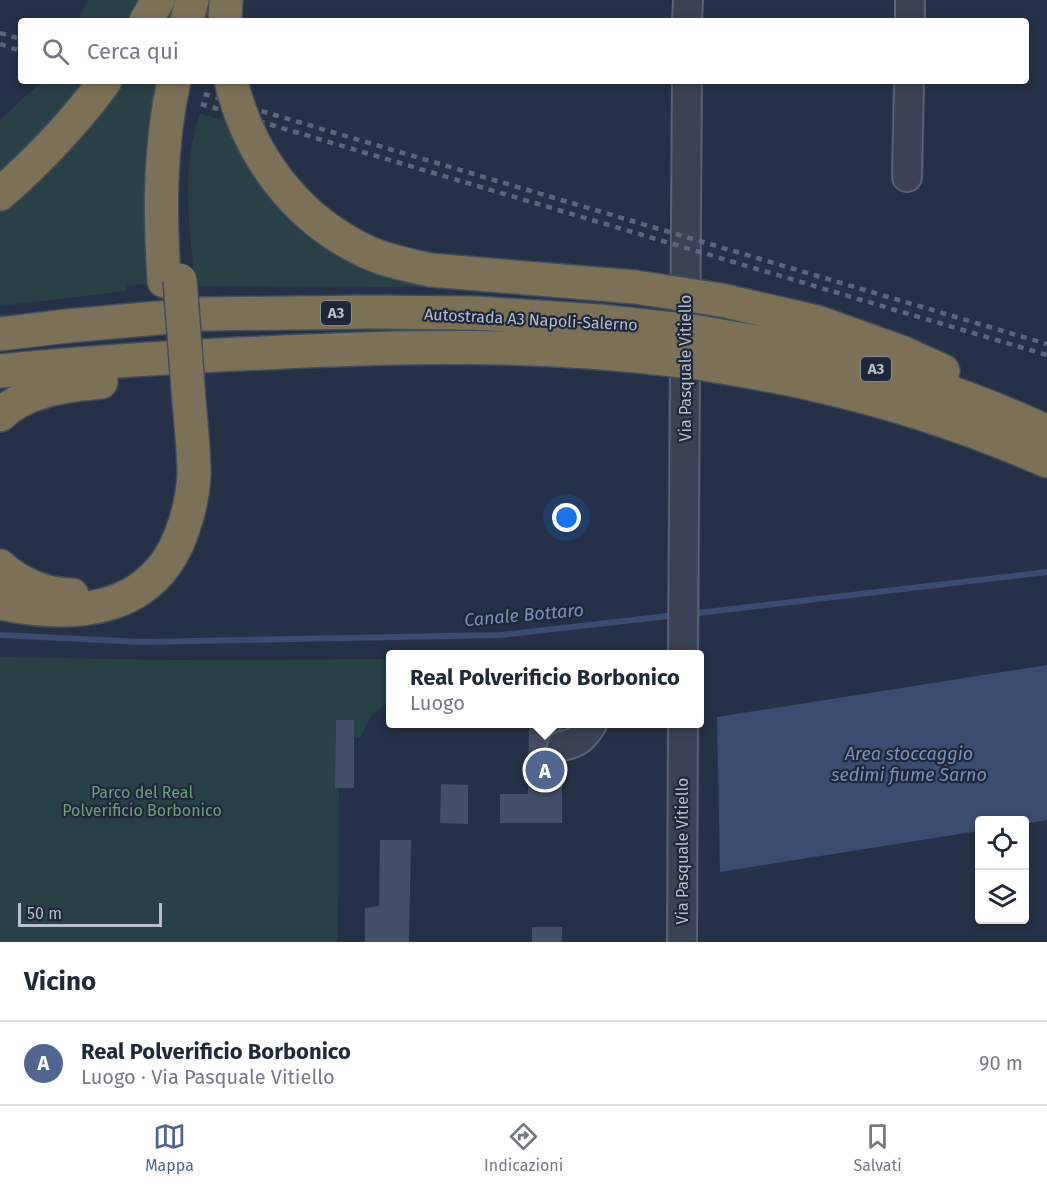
<!DOCTYPE html>
<html lang="it">
<meta charset="utf-8">
<style>
body{margin:0;font-family:"Fira Sans",sans-serif;background:#f6f6f7;color:#1f2937}
.controls{position:absolute;right:18px;bottom:18px;display:grid;overflow:hidden;border-radius:6px;box-shadow:0 3px 9px #0003}
.controls button{width:54px;height:54px;display:grid;place-items:center;padding:0;border:0;border-bottom:2px solid #e0e1e3;background:#fff;color:#1f2937;font:30px sans-serif}
.scale{position:absolute;left:18px;bottom:15px;width:144px;box-sizing:border-box;padding-left:6px;border:3px solid #b8bfce;border-top:0;font-size:16px;line-height:21px;white-space:nowrap;color:#b8bfce;-webkit-text-stroke:4px #1f283b;paint-order:stroke}
.you{position:absolute;left:567px;top:518px;width:21px;height:21px;margin:-15px;border:4px solid #fff;border-radius:50%;background:#1a73e8;box-shadow:0 0 0 9px #1a73e833}
.badge{display:grid;place-items:center;width:39px;height:39px;border-radius:50%;background:#506691;color:#fff;font-size:20px;font-weight:700}
.pin{position:absolute;translate:-50% -50%;border:3px solid #fff;box-shadow:0 2px 6px #0006}
.popup{position:absolute;left:386px;top:650px;width:318px;height:78px;box-sizing:border-box;display:grid;place-content:center;border-radius:6px;background:#fff;filter:drop-shadow(0 2px 4px #0005);font-size:20px;white-space:nowrap;color:#747a83}
.popup b{font-size:22px;color:#1f2937}
.popup::after{content:'';position:absolute;left:50%;top:100%;margin-left:-12px;border:12px solid transparent;border-top-color:#fff}
.list{margin:0;padding:0;list-style:none}
h2{display:flex;justify-content:space-between;align-items:center;height:78px;margin:0;padding:0 24px;font-size:26px}
h2 small{font-size:20px;font-weight:400;color:#747a83}
.list li{display:grid;grid-template-columns:39px 1fr auto;gap:18px;align-items:center;box-sizing:border-box;height:84px;padding:0 24px;border-top:2px solid #e0e1e3}
.list b{display:block;font-size:22px;white-space:nowrap}
.list p{margin:0;font-size:20px;white-space:nowrap;color:#747a83}
.list em{font-size:20px;font-style:normal;color:#747a83}
.icon{flex:none;width:33px;height:33px;fill:none;stroke:currentColor;stroke-width:2;stroke-linecap:round;stroke-linejoin:round}
.map{position:relative;flex:none;width:1047px;height:942px;overflow:hidden}
.search{position:absolute;background:#fff;box-shadow:0 3px 9px #0003;left:18px;right:18px;top:18px;height:66px;display:flex;align-items:center;gap:15px;box-sizing:border-box;padding:0 21px;border-radius:6px;color:#747a83;font-size:22px}
.sheet{height:162px;background:#fff}
nav{display:flex;justify-content:space-around;align-items:center;box-sizing:border-box;height:84px;border-top:2px solid #e0e1e3;background:#fff;font-size:16px;color:#747a83}
nav a{display:grid;justify-items:center;gap:3px}
nav .on{color:#506691}
.map>svg:first-child{display:block}
</style>
<div class="map">
<svg width="1047" height="942" viewBox="0 0 1047 942">
<rect width="100%" height="100%" fill="#253146"/>
<path fill="#284147" d="M 88,0 L 148,0 L 135,21 L 77,21 Z
M 42,81 L 80,82 L 78,91 L 83,94 L 0,176 L 0,120 Z
M 121,81 L 168,81 L 156,283 L 127,286 L 126,291 L 0,306 L 0,207 Z
M 200,114 L 235,123 L 257,168 L 435,282 L 435,287 L 195,286 C 190,231 180,168 200,114 Z
M 0,657 L 174,660 L 390,659 L 390,700 L 371,716 L 360,738 L 354,738 L 354,720 L 336,720 L 335,787 L 339,788 L 338,942 L 0,942 Z"/>
<path fill="#3a4c6f" d="M 1047,665 L 1047,820 L 1025,824 L 1024,820 L 980,820 L 979,831 L 720,872 L 717,717 Z"/>
<g fill="none" stroke-linecap="round" stroke-linejoin="round">
<path stroke="#3a4c6f" stroke-width="6" d="M 690,614 L 1047,572
M 0,635 L 142,642 L 501,635 L 677,615"/>
</g>
<path fill="#445068" d="M 336,720 L 354,720 L 354,788 L 335,788 Z
M 529,724 L 562,724 L 562,823 L 500,823 L 500,794 L 528,794 Z
M 441,784 L 468,785 L 468,824 L 440,823 Z
M 380,840 L 411,840 L 409,942 L 365,942 L 365,908 L 379,906 Z
M 532,927 L 562,927 L 562,942 L 532,942 Z"/>
<g fill="none" stroke-linecap="round" stroke-linejoin="round">
<defs>
<path id="minor" d="M 687,21 L 688,0
M 910,21 L 910,0
M 907,177 L 909,81
M 683,654 L 687,81
M 562,746 C 578,743 584,737 592,724
M 682,942 L 683,724"/>
<path id="highway" d="M 146,21 L 158,0
M 187,21 L 192,0
M 225,21 L 226,0
M 0,194 C 39,160 75,122 105,81
M 164,281 C 160,213 159,148 174,81
M 721,300 L 817,322 L 901,352 L 943,371
M 698,332 C 735,339 773,344 810,352 C 892,371 971,396 1047,432
M 0,334 L 67,326 L 203,314 L 369,312 L 475,313 L 599,321 L 673,329
M 698,363 C 739,370 780,376 820,386 C 899,404 974,429 1047,461
M 0,371 C 87,362 175,357 263,353 C 399,346 536,343 672,360
M 0,415 C 27,389 66,386 101,382
M 0,566 C 19,584 46,595 72,595
M 0,603 C 75,619 155,613 183,529 C 189,512 193,493 194,475 C 194,447 190,417 188,388"/>
</defs>
<use href="#minor" stroke="#596172" stroke-width="32"/>
<use href="#highway" stroke="#424b5c" stroke-width="36"/>
<use href="#minor" stroke="#3a4355" stroke-width="28"/>
<use href="#highway" stroke="#7c7057" stroke-width="33"/>
<path stroke="#5c677c" stroke-width="4.5" stroke-dasharray="6 6" stroke-linecap="butt" d="M 0,33 L 21,39
M 0,44 L 21,51
M 204,94 L 1047,344
M 201,104 L 1047,355"/>
<defs>
<path id="highway-bridge" d="M 231,81 C 249,156 296,219 367,252 C 387,261 408,265 430,270 L 635,287 L 721,300
M 180,280 L 188,388
M 673,329 L 698,332
M 672,360 L 698,363"/>
</defs>
<use href="#highway-bridge" stroke="#424b5c" stroke-width="36" stroke-linecap="butt"/>
<use href="#highway-bridge" stroke="#7c7057" stroke-width="33"/>
</g>
<g text-anchor="middle" stroke-width="4.5" stroke-linejoin="round" paint-order="stroke">
<g fill="#1f283b" stroke="#8a92a2" stroke-width="1.5">
<rect x="321" y="301" width="30" height="24" rx="4.5"/>
<rect x="861" y="357" width="30" height="24" rx="4.5"/>
</g>
<g font-size="15" font-weight="bold" fill="#b8bfce">
<text x="336" y="318">A3</text>
<text x="876" y="374">A3</text>
</g>
<g font-size="16" fill="#b8bfce" stroke="#1f283b">
<text transform="translate(531 319) rotate(3)" y="6">Autostrada A3 Napoli-Salerno</text>
<text transform="translate(685 368) rotate(-90)" y="6">Via Pasquale Vitiello</text>
<text transform="translate(682 851) rotate(-90)" y="6">Via Pasquale Vitiello</text>
</g>
<g font-size="16" fill="#6da17d" stroke="#1f283b">
<text x="142" y="798">Parco del Real<tspan x="142" dy="18">Polverificio Borbonico</tspan></text>
</g>
<g font-size="18" font-style="italic" fill="#7d92b7" stroke="#1f283b">
<text transform="translate(524 615) rotate(-5)" y="6">Canale Bottaro</text>
<text x="909" y="760">Area stoccaggio<tspan x="909" dy="21">sedimi fiume Sarno</tspan></text>
</g>
</g>
</svg>
<div class="controls">
<button><svg class="icon" aria-label="locate" viewBox="0 0 24 24"><circle cx="12" cy="12" r="6"/><path d="M12 2v4M12 18v4M2 12h4M18 12h4"/></svg></button>
<button><svg class="icon" aria-label="layers" viewBox="0 0 24 24"><path d="M12 4l9 5-9 5-9-5zM3 14l9 5 9-5"/></svg></button>
</div>
<div class="scale">50 m</div>
<div class="you"></div>
<div class="pin badge" style="left:545px;top:770px">A</div>
<div class="popup"><b>Real Polverificio Borbonico</b>Luogo</div>
<div class="search"><svg class="icon" aria-label="search" viewBox="0 0 24 24"><circle cx="10" cy="10" r="6"/><path d="M15 15l6 6"/></svg>Cerca qui</div>
</div>
<section class="sheet">
<h2>Vicino<small></small></h2>
<ul class="list">
<li><span class="badge">A</span><div><b>Real Polverificio Borbonico</b><p>Luogo · Via Pasquale Vitiello</p></div><em>90 m</em></li>
</ul>
</section>
<nav>
<a class="on"><svg class="icon" aria-label="map" viewBox="0 0 24 24"><path d="M3 6l6-2 6 2 6-2v14l-6 2-6-2-6 2zM9 4v14M15 6v14"/></svg>Mappa</a>
<a><svg class="icon" aria-label="directions" viewBox="0 0 24 24"><path d="M12 3l9 9-9 9-9-9zM9 14v-3h6M13 9l2 2-2 2"/></svg>Indicazioni</a>
<a><svg class="icon" aria-label="saved" viewBox="0 0 24 24"><path d="M7 4h10v16l-5-4-5 4z"/></svg>Salvati</a>
</nav>
